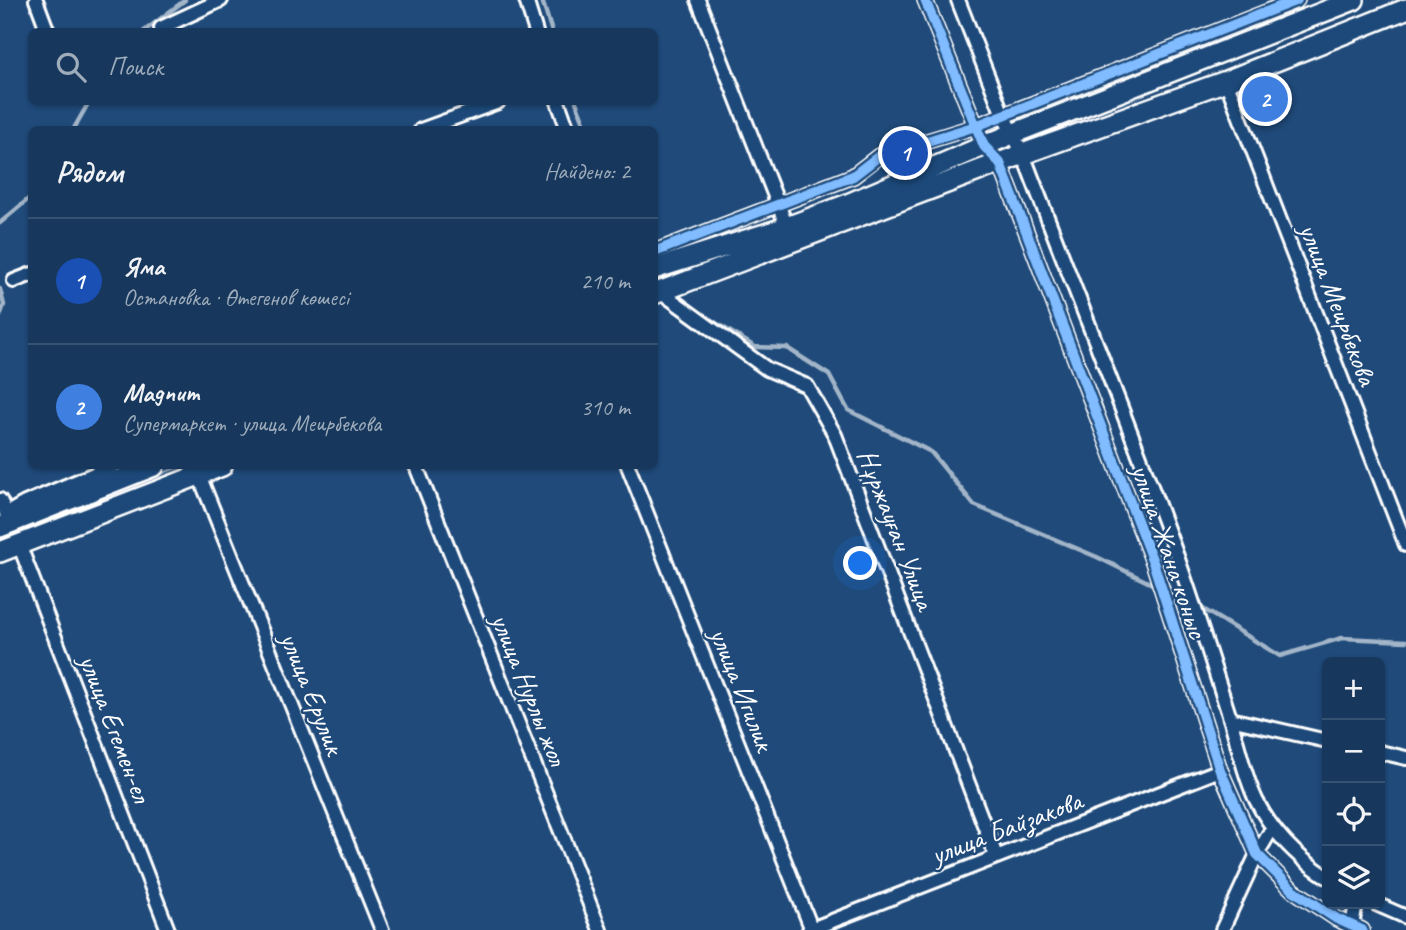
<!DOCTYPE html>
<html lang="ru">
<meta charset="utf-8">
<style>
body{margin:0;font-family:Caveat,sans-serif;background:#203f62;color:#f1f3f6}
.controls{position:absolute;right:21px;bottom:21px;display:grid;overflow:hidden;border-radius:10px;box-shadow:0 2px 5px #0004}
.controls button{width:63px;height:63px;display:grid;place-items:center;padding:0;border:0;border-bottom:2px solid #365272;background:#17385c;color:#f1f3f6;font:35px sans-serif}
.you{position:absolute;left:861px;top:564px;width:24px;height:24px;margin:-18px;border:5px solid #fff;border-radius:50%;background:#1a73e8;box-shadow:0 0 0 10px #1a73e833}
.badge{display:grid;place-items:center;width:46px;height:46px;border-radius:50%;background:#ffd166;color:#fff;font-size:23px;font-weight:700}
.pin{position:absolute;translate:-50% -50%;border:4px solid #fff;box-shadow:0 2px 7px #0006}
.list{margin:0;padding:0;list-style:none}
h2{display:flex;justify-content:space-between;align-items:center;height:91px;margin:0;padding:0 28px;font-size:30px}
h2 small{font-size:23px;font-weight:400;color:#9eacbb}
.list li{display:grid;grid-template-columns:46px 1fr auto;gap:21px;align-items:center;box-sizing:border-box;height:126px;padding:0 28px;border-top:2px solid #365272}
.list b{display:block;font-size:26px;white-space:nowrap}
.list p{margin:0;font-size:23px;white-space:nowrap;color:#9eacbb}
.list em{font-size:23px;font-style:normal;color:#9eacbb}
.icon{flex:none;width:38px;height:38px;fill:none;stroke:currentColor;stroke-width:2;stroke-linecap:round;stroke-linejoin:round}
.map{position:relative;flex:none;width:1406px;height:930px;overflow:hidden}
.search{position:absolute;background:#17385c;box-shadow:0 2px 5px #0004;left:28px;top:28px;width:630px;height:77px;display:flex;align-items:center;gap:18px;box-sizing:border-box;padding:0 24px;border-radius:10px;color:#9eacbb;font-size:26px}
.panel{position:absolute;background:#17385c;box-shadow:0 2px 5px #0004;left:28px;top:126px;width:630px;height:343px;border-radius:10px}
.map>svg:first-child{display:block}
</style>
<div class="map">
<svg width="1406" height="930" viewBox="0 0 1406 930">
<rect width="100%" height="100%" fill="#1f4a7a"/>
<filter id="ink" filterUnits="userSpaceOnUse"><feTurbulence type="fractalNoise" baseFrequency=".0143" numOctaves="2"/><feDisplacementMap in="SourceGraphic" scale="14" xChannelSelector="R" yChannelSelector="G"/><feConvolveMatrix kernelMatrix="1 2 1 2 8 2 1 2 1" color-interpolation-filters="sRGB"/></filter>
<g filter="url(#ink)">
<path fill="#3c618b" stroke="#9eb0c5" stroke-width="2" d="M 181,466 L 186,466 L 187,472 L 0,545 L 0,536 Z"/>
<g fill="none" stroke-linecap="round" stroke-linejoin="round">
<path stroke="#a3b5c8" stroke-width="4.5" d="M 542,0 L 552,32
M 143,32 L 185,0
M 576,102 L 587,130
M 73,130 L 89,102
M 0,223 L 32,196
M 0,289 L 4,305 L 0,316
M 703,315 L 755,347 L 787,348 L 829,375 L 848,410 L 931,452 L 974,505 L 1097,557 L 1156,586
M 1164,590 L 1203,609 L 1280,656 L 1342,638 L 1406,641"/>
<defs>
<path id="street" d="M 36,0 L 48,32
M 526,0 L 536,32
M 698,0 L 787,227
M 925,0 L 984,146 L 1000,163 L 1153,562 L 1220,770 L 1257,854 L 1293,890 L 1337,919 L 1362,930
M 958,0 L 1003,115 L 1023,154 C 1074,289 1129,423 1178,559 C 1196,610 1212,662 1229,715 C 1238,743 1243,773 1256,800 C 1272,832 1298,858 1327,877
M 161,28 L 221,0
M 1226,81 L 1406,545
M 558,102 L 568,130
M 421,130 L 498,102
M 654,252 L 853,176 L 879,156 L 976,126 L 1297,0
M 14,281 L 32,274
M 661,292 L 767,369 L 807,386 L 835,435 L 996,856
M 416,466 L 600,930
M 628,466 L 812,930
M 199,475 L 382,930
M 0,500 L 9,519
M 6,514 L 25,503 L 113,466
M 19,544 L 168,930
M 1230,719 L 1327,741
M 1380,752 L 1406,758
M 1376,904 L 1406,917
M 1352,925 L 1356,904
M 809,930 L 1220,770
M 1222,930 L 1257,854 L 1273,827"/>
<path id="secondary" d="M 654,269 L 787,227 L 843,206 L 1012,134 L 1354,0
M 654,294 L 1023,154 L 1226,81 L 1406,9
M 0,527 L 154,466
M 0,552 L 222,466"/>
</defs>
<use href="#street" stroke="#fff" stroke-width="18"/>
<use href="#secondary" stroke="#fff" stroke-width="24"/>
<use href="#street" stroke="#1f4a7a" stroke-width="12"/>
<use href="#secondary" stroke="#1f4a7a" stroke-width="19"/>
<defs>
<path id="cycleway" d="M 925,0 L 984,146 L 1000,163 L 1153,562 L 1220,770 L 1257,854 L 1293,890 L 1337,919 L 1362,930
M 654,252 L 853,176 L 879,156 L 976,126 L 1297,0"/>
</defs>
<use href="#cycleway" stroke="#1f4a7a" stroke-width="15"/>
<use href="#cycleway" stroke="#80bcff" stroke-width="10"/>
</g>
</g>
<g text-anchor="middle" stroke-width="5" stroke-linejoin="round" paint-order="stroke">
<g font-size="28" fill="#fff" stroke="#1f4a7a">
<text transform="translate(1339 304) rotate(69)" y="10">улица Меирбекова</text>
<text transform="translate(897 529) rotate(69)" y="10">Нұржауған Улица</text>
<text transform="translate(1170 551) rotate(71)" y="10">улица Жана коныс</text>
<text transform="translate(530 689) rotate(68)" y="10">улица Нурлы жол</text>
<text transform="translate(743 689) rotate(68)" y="10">улица Игилик</text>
<text transform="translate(313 693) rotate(68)" y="10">улица Ерулик</text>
<text transform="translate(116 728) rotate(69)" y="10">улица Егемен-ел</text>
<text transform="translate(1006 827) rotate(-21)" y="10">улица Байзакова</text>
</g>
</g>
</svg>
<div class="controls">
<button>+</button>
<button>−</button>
<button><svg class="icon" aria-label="locate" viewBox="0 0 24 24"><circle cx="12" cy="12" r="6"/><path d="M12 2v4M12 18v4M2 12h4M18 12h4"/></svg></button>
<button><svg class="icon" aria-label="layers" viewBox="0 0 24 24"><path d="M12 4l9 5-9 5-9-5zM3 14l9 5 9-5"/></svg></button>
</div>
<div class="you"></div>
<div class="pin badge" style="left:905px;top:153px;background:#1a4fb4">1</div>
<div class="pin badge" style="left:1265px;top:99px;background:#3f7fe0">2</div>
<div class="search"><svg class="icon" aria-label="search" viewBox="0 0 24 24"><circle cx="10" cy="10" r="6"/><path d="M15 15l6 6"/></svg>Поиск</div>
<section class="panel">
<h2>Рядом<small>Найдено: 2</small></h2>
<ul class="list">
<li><span class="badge" style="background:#1a4fb4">1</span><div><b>Яма</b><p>Остановка · Өтегенов көшесі</p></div><em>210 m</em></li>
<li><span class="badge" style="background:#3f7fe0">2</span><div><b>Magnum</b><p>Супермаркет · улица Меирбекова</p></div><em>310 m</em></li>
</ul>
</section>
</div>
